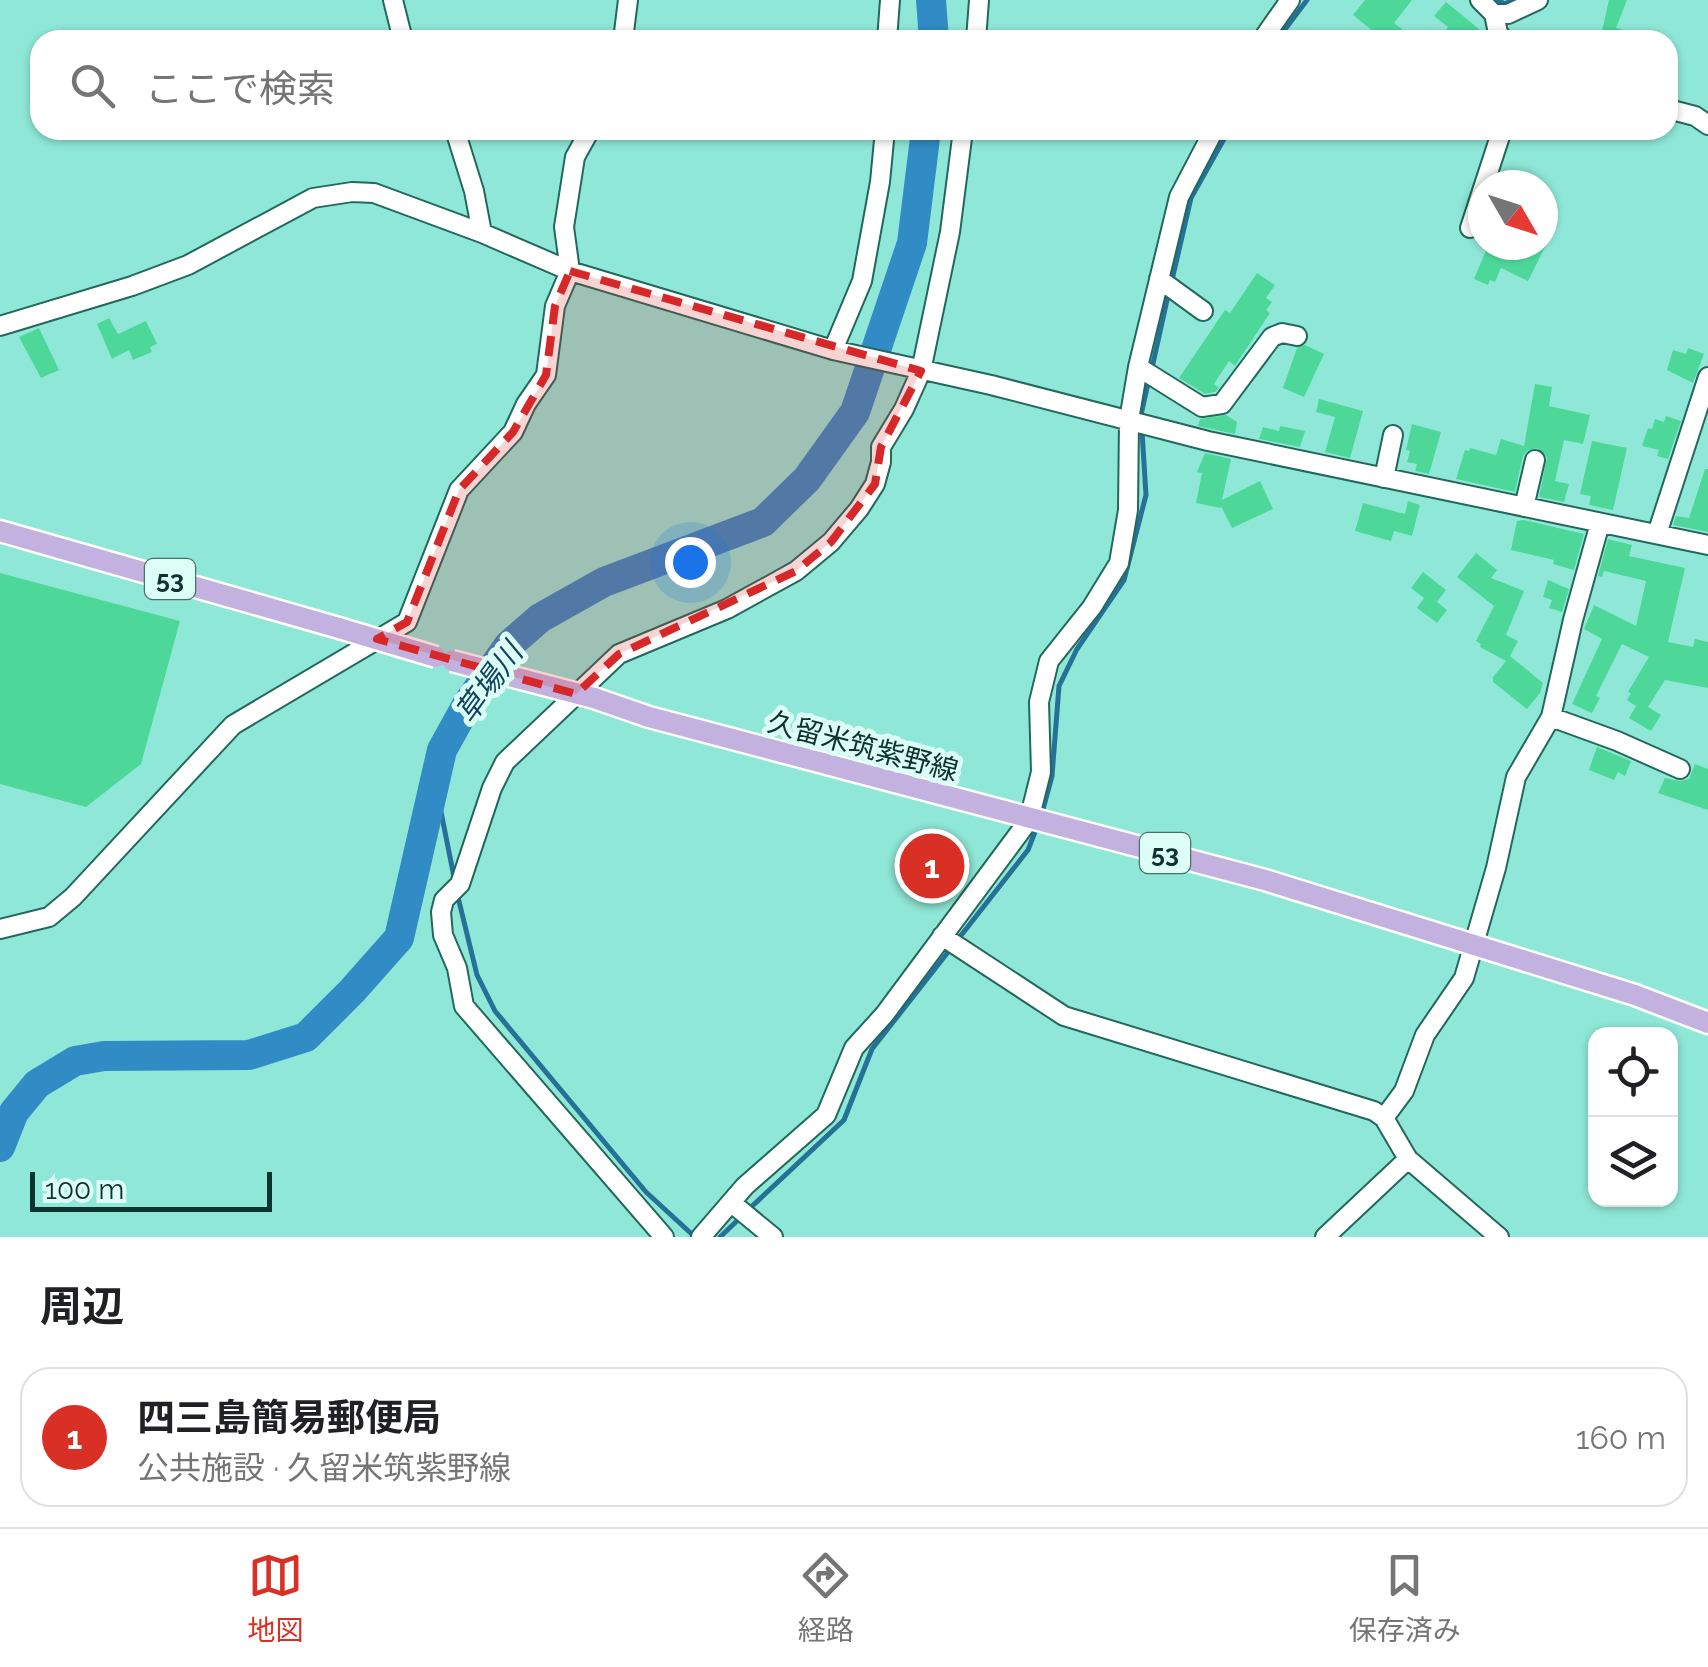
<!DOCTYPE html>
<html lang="ja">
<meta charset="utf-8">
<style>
body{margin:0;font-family:Raleway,"Noto Sans JP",sans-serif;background:#f6f6f6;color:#202124}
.controls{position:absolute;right:30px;bottom:30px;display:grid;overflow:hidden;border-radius:20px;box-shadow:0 2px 8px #0004}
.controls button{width:90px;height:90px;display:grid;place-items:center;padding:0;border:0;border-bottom:2px solid #e0e0e0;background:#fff;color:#202124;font:50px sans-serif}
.compass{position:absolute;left:1468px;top:170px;width:90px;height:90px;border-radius:50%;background:#fff;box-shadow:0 2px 8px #0004;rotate:129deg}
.scale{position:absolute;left:30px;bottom:25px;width:242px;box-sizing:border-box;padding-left:10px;border:5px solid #0c332d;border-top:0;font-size:28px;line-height:35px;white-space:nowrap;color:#0c332d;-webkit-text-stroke:8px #dcfef6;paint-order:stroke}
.you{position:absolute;left:690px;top:562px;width:35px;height:35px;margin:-25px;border:8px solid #fff;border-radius:50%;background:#1a73e8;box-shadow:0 0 0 15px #1a73e833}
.badge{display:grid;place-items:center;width:65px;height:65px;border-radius:50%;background:#d93025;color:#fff;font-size:32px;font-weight:700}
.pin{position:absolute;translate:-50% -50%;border:5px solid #fff;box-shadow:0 2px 10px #0006}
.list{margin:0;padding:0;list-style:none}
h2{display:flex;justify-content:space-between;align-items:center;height:130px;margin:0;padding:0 40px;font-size:42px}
h2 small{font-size:32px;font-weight:400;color:#757577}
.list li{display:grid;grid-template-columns:65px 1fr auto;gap:30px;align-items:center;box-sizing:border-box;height:140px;margin:0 20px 20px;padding:0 20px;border:2px solid #e0e0e0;border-radius:30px}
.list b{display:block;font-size:38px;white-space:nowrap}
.list p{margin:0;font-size:32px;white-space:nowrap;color:#757577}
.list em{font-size:32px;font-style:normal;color:#757577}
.icon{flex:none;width:55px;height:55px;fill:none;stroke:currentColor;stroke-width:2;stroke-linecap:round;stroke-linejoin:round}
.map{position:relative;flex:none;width:1708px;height:1237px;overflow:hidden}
.search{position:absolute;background:#fff;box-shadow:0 2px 8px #0004;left:30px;right:30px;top:30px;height:110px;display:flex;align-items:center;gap:25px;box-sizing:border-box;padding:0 35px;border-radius:30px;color:#757577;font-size:38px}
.sheet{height:290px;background:#fff}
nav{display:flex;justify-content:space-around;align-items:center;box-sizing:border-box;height:140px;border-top:2px solid #e0e0e0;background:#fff;font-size:28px;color:#757577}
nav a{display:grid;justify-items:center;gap:5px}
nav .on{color:#d93025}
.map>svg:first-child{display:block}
</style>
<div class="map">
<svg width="1708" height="1237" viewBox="0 0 1708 1237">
<rect width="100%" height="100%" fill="#8fe8d7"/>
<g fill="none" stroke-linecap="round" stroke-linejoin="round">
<path stroke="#267197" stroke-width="5" d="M 1497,0 L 1505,4 L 1512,0
M 1277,40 L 1307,0
M 1172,280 L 1191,198 L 1229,130
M 1152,368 L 1169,291
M 435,782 L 455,882
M 1042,813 L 1052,776 L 1059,686 L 1077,649 L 1124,580 L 1146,495 L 1141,415 L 1149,379
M 457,893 L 477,975 L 495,1011 L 646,1192 L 695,1237
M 748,1210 L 844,1120 L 872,1049 L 1028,850 L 1038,824
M 720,1237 L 740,1218"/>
<path stroke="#318cc5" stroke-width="30" d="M 931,0 L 934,40
M 0,1147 L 14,1112 L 37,1084 L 75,1061 L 104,1056 L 249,1055 L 306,1037 L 352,991 L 399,938 L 442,750 L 468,703 L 509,645 L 540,618 L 604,582 L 763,522 L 807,479 L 855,412 L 912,243 L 926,130"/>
</g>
<path fill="#4dd89a" d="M 1365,0 L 1412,0 L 1394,23 L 1402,29 L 1393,40 L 1384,40 L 1353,15 Z
M 1609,0 L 1627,0 L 1616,28 L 1645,35 L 1645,40 L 1600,40 Z
M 1446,2 L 1485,34 L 1488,40 L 1439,40 L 1448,27 L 1434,16 Z
M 1510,245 L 1546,245 L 1528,281 L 1501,268 L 1495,282 L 1490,280 L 1488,285 L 1474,279 L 1487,248 L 1505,255 Z
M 1257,273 L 1275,285 L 1266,298 L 1272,302 L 1266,310 L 1270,313 L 1235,366 L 1229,361 L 1214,384 L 1219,388 L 1215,392 L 1205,394 L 1179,378 L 1225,310 L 1230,313 Z
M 109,318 L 118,334 L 146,321 L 157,344 L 150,347 L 152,352 L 133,360 L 129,350 L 112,359 L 97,324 Z
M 39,328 L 59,370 L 41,378 L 19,337 Z
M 1305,345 L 1324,354 L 1304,397 L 1283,388 L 1297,348 Z
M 1688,348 L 1704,354 L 1693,383 L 1667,370 L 1673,350 L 1686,354 Z
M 1535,384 L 1552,387 L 1549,406 L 1590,415 L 1583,444 L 1564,440 L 1555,481 L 1569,484 L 1564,502 L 1539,497 L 1547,457 L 1537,448 L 1527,451 L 1523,456 L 1515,492 L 1456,479 L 1465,450 L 1469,451 L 1470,448 L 1496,455 L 1501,439 L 1524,446 Z
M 1319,399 L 1363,411 L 1350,458 L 1325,452 L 1335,417 L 1316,412 Z
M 1226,415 L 1237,422 L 1235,434 L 1198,426 L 1200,419 Z
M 1666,416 L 1681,421 L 1668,459 L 1657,456 L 1659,450 L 1642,446 L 1648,428 L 1652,429 L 1655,419 L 1664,422 Z
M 1412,424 L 1441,432 L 1429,474 L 1415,471 L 1417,464 L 1407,462 L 1410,451 L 1406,450 Z
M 1280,426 L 1305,431 L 1300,447 L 1259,439 L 1263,427 L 1279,431 Z
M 1592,441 L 1627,448 L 1613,510 L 1589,505 L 1591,496 L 1580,494 Z
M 1205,453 L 1231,459 L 1222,500 L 1260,481 L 1273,509 L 1232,528 L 1221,506 L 1221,508 L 1196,503 L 1202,473 L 1197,472 Z
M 1705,469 L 1708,469 L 1708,532 L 1673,525 L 1676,516 L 1689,518 Z
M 1408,501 L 1420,505 L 1412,536 L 1394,531 L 1391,541 L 1355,531 L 1363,503 L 1405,514 Z
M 1524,520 L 1584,534 L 1574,570 L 1553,564 L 1554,560 L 1511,550 L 1517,521 Z
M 1608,539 L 1632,545 L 1629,556 L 1685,568 L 1668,642 L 1693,647 L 1695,639 L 1708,642 L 1708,688 L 1665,680 L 1648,707 L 1661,715 L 1651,731 L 1629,718 L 1636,706 L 1627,700 L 1631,693 L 1628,692 L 1649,657 L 1622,644 L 1596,696 L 1600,698 L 1592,713 L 1572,704 L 1602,639 L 1584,629 L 1594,605 L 1636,626 L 1646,581 L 1604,571 L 1602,577 L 1598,576 Z
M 1476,553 L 1497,570 L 1491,578 L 1524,591 L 1506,635 L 1518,641 L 1510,656 L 1543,683 L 1540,693 L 1527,709 L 1493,682 L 1493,677 L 1506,661 L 1480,647 L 1481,644 L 1476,641 L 1494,606 L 1457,577 Z
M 1423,572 L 1446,590 L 1437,602 L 1447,610 L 1437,623 L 1417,608 L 1424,598 L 1411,588 Z
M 0,573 L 180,621 L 141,764 L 86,807 L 0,784 Z
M 1548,580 L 1569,589 L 1562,612 L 1549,608 L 1552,600 L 1543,597 Z
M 1597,747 L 1631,761 L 1625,776 L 1618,772 L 1614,780 L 1589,770 Z
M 1695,764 L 1708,769 L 1708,810 L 1658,793 L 1665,778 L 1680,781 L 1689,779 Z"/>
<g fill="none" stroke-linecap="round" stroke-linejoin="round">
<defs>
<path id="minor" d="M 393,0 L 403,40
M 1480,0 L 1494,14 L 1498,33 L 1504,40
M 1494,14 L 1508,14 L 1538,0
M 623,40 L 628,0
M 887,40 L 890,0
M 976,40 L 979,0
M 1262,40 L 1290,0
M 1668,109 L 1695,116 L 1708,125
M 455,130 L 474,191 L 482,233
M 1470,228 L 1502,130
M 1159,279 L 1203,311
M 0,326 L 132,286 L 188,265 L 313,198 L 352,192 L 374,193 L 482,233 L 570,271 L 833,350 L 991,385 L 1208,441 L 1708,545
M 833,350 L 862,281 L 880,182 L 885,130
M 1138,367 L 1202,407 L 1222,404 L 1272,337 L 1282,333 L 1297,336
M 1384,478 L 1393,435
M 1524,507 L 1535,460
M 1657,534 L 1708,377
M 1551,717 L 1617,741 L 1680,769
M 0,929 L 49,917 L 73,897 L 233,725 L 407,622 L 459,490 L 513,432 L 526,404 L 546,375 L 555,306 L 570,271 L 564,227 L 575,157 L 590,130
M 942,936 L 1064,1016 L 1374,1111 L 1384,1118 L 1408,1159 L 1499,1237
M 1384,1118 L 1404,1091 L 1425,1035 L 1464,978 L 1496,868 L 1516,777 L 1551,717 L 1573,620 L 1600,523
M 733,1204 L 773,1237
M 664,1237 L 464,1006 L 457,968 L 443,935 L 441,912 L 444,900 L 460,884 L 492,788 L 505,762 L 619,654 L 727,609 L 796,571 L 831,542 L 859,509 L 875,484 L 881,462 L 881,447 L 904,409 L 921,371 L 950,232 L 963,130
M 701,1237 L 745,1186 L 826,1115 L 854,1048 L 884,1015 L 1029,820 L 1041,772 L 1039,702 L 1049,661 L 1092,607 L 1119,563 L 1128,510 L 1129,420 L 1138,367 L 1179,197 L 1214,130
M 1325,1237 L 1408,1159"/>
<path id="major" d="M 0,531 L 339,628
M 594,698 L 649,717 L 1265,880 L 1635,995 L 1708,1023"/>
</defs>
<use href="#minor" stroke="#22685d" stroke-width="22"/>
<use href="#major" stroke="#fff" stroke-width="25"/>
<use href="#minor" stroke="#fff" stroke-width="18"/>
<use href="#major" stroke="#c3b2df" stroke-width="20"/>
<defs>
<path id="major-bridge" d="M 339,628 L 436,657
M 452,661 L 594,698"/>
</defs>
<use href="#major-bridge" stroke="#fff" stroke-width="25" stroke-linecap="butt"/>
<use href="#major-bridge" stroke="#c3b2df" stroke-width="20"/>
</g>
<path fill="#d62828" fill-opacity="0.2" stroke="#d62828" stroke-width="8" stroke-dasharray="20 12" stroke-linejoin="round" d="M 570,271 L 921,371 L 881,447 L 875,484 L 831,542 L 796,571 L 619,654 L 576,694 L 377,639 L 407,622 L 459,490 L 513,432 L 546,375 L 555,306 Z"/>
<g text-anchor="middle" stroke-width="10" stroke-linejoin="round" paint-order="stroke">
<g fill="#dcfef6" stroke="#4a7069" stroke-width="2.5">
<rect x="145" y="559" width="50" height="40" rx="8"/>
<rect x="1140" y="833" width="50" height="40" rx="8"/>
</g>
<g font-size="25" font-weight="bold" fill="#0c332d">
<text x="170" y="588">53</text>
<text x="1165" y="862">53</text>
</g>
<g font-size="28" fill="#0c332d" stroke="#dcfef6">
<text transform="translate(863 746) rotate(15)" y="10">久留米筑紫野線</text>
</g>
<g font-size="30" font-style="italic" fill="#11425f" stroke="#dcfef6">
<text transform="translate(489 683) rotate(-54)" y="10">草場川</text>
</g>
</g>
</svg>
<div class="controls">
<button><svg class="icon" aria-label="locate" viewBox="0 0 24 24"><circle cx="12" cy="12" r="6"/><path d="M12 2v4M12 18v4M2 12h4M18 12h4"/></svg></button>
<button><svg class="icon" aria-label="layers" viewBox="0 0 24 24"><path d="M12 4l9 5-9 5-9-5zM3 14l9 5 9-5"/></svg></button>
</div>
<svg class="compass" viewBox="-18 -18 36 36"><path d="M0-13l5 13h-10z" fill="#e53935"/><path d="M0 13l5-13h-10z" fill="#757577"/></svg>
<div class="scale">100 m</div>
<div class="you"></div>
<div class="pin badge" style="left:932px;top:866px">1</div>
<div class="search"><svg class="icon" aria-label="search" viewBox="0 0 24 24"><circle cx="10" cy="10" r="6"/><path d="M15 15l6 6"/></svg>ここで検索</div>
</div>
<section class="sheet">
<h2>周辺<small></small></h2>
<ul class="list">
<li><span class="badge">1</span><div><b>四三島簡易郵便局</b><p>公共施設 · 久留米筑紫野線</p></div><em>160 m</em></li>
</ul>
</section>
<nav>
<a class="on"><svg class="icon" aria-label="map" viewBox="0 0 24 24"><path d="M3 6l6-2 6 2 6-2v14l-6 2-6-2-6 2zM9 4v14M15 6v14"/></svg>地図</a>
<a><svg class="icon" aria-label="directions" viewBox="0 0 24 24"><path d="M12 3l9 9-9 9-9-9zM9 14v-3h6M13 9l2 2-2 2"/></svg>経路</a>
<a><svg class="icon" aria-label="saved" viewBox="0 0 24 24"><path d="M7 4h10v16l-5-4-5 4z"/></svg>保存済み</a>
</nav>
